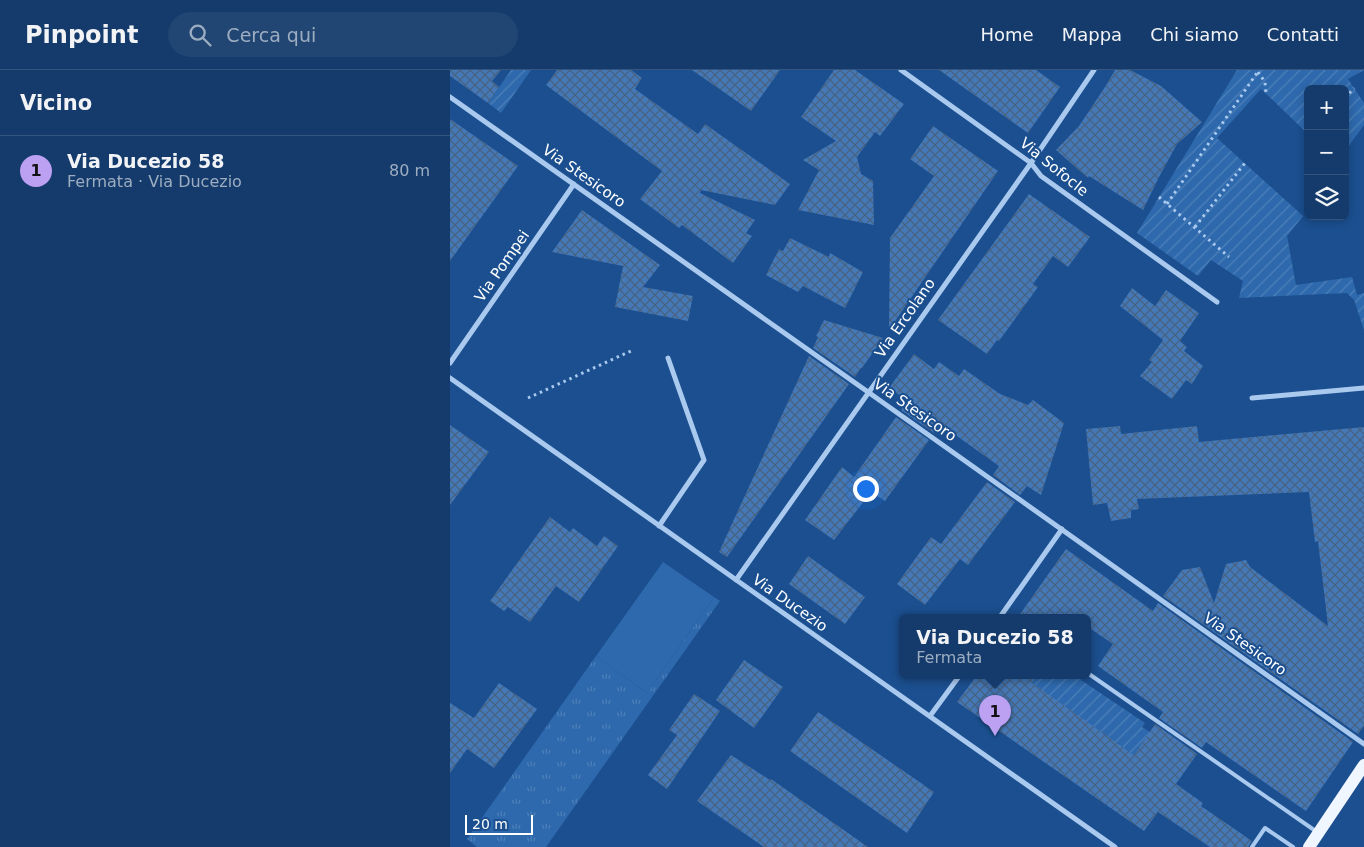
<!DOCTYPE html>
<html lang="it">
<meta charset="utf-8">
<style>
body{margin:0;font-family:"DejaVu Sans",sans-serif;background:#214673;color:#f1f3f6}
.controls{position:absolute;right:15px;top:15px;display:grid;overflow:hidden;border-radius:8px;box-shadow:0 2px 8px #0003}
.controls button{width:45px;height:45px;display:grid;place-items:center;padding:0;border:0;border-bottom:1px solid #33557e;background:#143b6b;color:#f1f3f6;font:25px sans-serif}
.scale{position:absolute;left:15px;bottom:12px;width:68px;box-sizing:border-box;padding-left:5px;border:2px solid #fff;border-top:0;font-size:14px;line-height:18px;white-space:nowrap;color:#fff;-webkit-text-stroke:4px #1b4f8f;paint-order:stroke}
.you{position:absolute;left:415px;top:418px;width:18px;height:18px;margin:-12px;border:4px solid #fff;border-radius:50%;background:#1a73e8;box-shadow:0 0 0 8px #1a73e833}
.badge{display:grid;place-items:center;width:32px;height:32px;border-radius:50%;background:#bca0f2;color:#111;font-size:16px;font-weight:700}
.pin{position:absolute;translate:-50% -41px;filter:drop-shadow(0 1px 2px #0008)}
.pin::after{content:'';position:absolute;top:26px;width:18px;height:15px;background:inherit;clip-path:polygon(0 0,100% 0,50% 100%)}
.popup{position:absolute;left:449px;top:544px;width:192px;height:65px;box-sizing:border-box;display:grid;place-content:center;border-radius:8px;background:#143b6b;filter:drop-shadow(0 1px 4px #0005);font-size:16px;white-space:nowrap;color:#9dadc1}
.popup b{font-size:19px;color:#f1f3f6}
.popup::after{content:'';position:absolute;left:50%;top:100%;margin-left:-10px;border:10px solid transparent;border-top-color:#143b6b}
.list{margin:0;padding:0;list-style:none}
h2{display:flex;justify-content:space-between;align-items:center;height:65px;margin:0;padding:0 20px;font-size:21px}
h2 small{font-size:16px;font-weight:400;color:#9dadc1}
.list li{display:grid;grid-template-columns:32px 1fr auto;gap:15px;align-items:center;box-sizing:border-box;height:70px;padding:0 20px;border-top:1px solid #33557e}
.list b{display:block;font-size:19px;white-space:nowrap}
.list p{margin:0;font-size:16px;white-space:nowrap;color:#9dadc1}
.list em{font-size:16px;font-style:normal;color:#9dadc1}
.icon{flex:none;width:28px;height:28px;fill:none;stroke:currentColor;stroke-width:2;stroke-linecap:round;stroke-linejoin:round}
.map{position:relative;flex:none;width:914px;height:777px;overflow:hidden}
header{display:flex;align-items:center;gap:30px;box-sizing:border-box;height:70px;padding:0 25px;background:#143b6b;border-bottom:1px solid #33557e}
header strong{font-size:24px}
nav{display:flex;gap:28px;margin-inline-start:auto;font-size:18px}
.search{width:350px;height:45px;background:#214673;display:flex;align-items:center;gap:12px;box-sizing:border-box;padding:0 18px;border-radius:28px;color:#9dadc1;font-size:19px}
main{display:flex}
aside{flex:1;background:#143b6b}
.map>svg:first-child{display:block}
</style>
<header>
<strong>Pinpoint</strong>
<div class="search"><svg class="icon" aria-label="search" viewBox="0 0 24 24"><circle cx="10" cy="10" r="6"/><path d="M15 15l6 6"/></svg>Cerca qui</div>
<nav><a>Home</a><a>Mappa</a><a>Chi siamo</a><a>Contatti</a></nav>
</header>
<main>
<aside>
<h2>Vicino<small></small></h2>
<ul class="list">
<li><span class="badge">1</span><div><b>Via Ducezio 58</b><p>Fermata · Via Ducezio</p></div><em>80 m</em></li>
</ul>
</aside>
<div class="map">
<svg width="914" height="777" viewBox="0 0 914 777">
<defs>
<pattern id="grass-tufts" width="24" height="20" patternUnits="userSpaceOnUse" patternTransform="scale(1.25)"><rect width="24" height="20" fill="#2e69ad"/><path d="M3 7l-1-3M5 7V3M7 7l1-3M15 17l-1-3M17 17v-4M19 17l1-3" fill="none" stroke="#4d80b9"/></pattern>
<pattern id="garden-furrows" width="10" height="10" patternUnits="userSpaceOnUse" patternTransform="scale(1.25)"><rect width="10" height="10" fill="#2e69ad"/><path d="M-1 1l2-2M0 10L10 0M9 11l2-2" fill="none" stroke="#4d80b9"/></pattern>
<pattern id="building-cross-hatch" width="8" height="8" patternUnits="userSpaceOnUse" patternTransform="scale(1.25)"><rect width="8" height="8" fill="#4478b7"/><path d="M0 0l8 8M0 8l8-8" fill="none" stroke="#486282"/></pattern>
</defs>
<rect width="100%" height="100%" fill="#1b4f8f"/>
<path fill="url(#grass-tufts)" d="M 264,527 L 270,531 L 96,777 L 27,777 L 17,769 L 146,586 L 197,623 Z"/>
<path fill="url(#garden-furrows)" d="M 61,0 L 81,0 L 51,43 L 38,33 Z
M 787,0 L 914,0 L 898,9 L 914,33 L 914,55 L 895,81 L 895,19 L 858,19 L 858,64 L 811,19 L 767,68 L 853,146 L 837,166 L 846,215 L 902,207 L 907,225 L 914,223 L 914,260 L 904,230 L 897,223 L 789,228 L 793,211 L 761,190 L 748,206 L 687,163 Z
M 587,605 L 633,605 L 631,610 L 695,653 L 692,657 L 700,662 L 684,685 L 609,633 L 575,622 Z"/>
<path fill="#2e69ad" d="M 213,492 L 264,527 L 197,623 L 146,586 Z"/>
<path fill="url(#building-cross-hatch)" d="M 0,0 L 51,0 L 42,11 L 49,17 L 38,33 L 0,6 Z
M 107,0 L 181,0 L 192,8 L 185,19 L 248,64 L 255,54 L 340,114 L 325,135 L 251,120 L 250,123 L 305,150 L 296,163 L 302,166 L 283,193 L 232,155 L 229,158 L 190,129 L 212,101 L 96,15 Z
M 242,0 L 330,0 L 301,41 Z
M 384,0 L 405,0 L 454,34 L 430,66 L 425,62 L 407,87 L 411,104 L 423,111 L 424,155 L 348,140 L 369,100 L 353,90 L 386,71 L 351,47 Z
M 489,0 L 586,0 L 610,17 L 578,63 Z
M 665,0 L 680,0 L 711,16 L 752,52 L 727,74 L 709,107 L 693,140 L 639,106 L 638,108 L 606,80 L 629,56 L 655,17 Z
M 0,49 L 68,96 L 0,191 Z
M 483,56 L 548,101 L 439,260 L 440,168 L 484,106 L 460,89 Z
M 579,124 L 640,167 L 618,197 L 603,186 L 583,214 L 588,217 L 549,271 L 547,270 L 537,284 L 488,250 Z
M 132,140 L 210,195 L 193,217 L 243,226 L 238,251 L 165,237 L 173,196 L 102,182 Z
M 340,168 L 379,187 L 380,183 L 413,202 L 395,238 L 353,216 L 348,222 L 316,205 L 329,179 L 333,181 Z
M 682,218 L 705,236 L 716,220 L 749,243 L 730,271 L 737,277 L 734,281 L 753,296 L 742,314 L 736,310 L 722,329 L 690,306 L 702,292 L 699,290 L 713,270 L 670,236 Z
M 374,250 L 433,268 L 412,298 L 411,298 L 405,307 L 363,278 L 368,267 L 366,266 Z
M 464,284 L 484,299 L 489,292 L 509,306 L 514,299 L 550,324 L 578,335 L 583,330 L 614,353 L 591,425 L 577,416 L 570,425 L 543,405 L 549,396 L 490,354 L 484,363 L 451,340 L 458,331 L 439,318 Z
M 359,286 L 399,314 L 277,487 L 269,482 Z
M 446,347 L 479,370 L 435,431 L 421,422 L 384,470 L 355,450 L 392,397 L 404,407 Z
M 0,355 L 39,382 L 0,435 Z
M 670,356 L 671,364 L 747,356 L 749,372 L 914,357 L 914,656 L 908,664 L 713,526 L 732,500 L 750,497 L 764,533 L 776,494 L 796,490 L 800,497 L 878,556 L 868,471 L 865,472 L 859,422 L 687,429 L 689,439 L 681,440 L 681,448 L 661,451 L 657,433 L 643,435 L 636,359 Z
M 537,412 L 565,432 L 518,495 L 510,489 L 475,535 L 447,514 L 481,467 L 491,474 Z
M 100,447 L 120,462 L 123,458 L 147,476 L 154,466 L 168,476 L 129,532 L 106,516 L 80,552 L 58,537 L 54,541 L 40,531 Z
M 616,479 L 703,541 L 708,533 L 903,672 L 856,741 L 756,672 L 752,678 L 709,648 L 713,642 L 648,596 L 663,574 L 638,557 L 638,547 L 568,547 Z
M 358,486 L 415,527 L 395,554 L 339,514 Z
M 294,590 L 333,617 L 304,658 L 266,630 Z
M 527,605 L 587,605 L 582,613 L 684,685 L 705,654 L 747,684 L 726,714 L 753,733 L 751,736 L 802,771 L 798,777 L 760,777 L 708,742 L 694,761 L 507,632 Z
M 49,613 L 87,639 L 44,698 L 17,679 L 0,703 L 0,633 L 24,648 Z
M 244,624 L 270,641 L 217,719 L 198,705 L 227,665 L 219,660 Z
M 368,642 L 484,722 L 457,763 L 340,681 Z
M 281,685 L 320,710 L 321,709 L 418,777 L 314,777 L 247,731 Z"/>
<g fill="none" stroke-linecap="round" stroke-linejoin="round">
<path stroke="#a9c9ee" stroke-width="3" stroke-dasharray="2.5 4" stroke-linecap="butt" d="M 808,2 L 815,12 L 816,24
M 895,28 L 904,18
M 709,127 L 779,187
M 717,134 L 809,0
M 745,157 L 795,93
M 78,328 L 183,280"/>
<path stroke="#a9c9ee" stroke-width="4" d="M 639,604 L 867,762
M 802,777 L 815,758 L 843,777"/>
<path stroke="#a9c9ee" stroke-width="5" d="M 451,0 L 581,93 L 591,106 L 767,232
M 0,27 L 418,322 L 914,674
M 0,293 L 124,114
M 0,308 L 665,777
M 802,328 L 914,318
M 209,456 L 254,390 L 218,288
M 286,510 L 581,93 L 644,0
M 550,547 L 612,459
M 480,646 L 510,605"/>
<path stroke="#f0f6ff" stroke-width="12" d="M 859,777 L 914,695"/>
</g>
<g text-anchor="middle" stroke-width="4" stroke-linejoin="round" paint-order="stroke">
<g font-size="15" fill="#fff" stroke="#1b4f8f">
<text transform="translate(604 97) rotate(39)" y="5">Via Sofocle</text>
<text transform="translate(134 106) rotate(35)" y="5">Via Stesicoro</text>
<text transform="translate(52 196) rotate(-55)" y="5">Via Pompei</text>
<text transform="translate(455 248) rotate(-55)" y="5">Via Ercolano</text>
<text transform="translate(465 340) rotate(35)" y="5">Via Stesicoro</text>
<text transform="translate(340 533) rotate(35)" y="5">Via Ducezio</text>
<text transform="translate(795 574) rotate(35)" y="5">Via Stesicoro</text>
</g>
</g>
</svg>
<div class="controls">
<button>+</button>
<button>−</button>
<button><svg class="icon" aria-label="layers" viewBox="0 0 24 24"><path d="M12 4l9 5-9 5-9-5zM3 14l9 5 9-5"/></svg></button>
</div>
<div class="scale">20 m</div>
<div class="you"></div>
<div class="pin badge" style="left:545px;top:666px">1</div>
<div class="popup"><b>Via Ducezio 58</b>Fermata</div>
</div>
</main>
